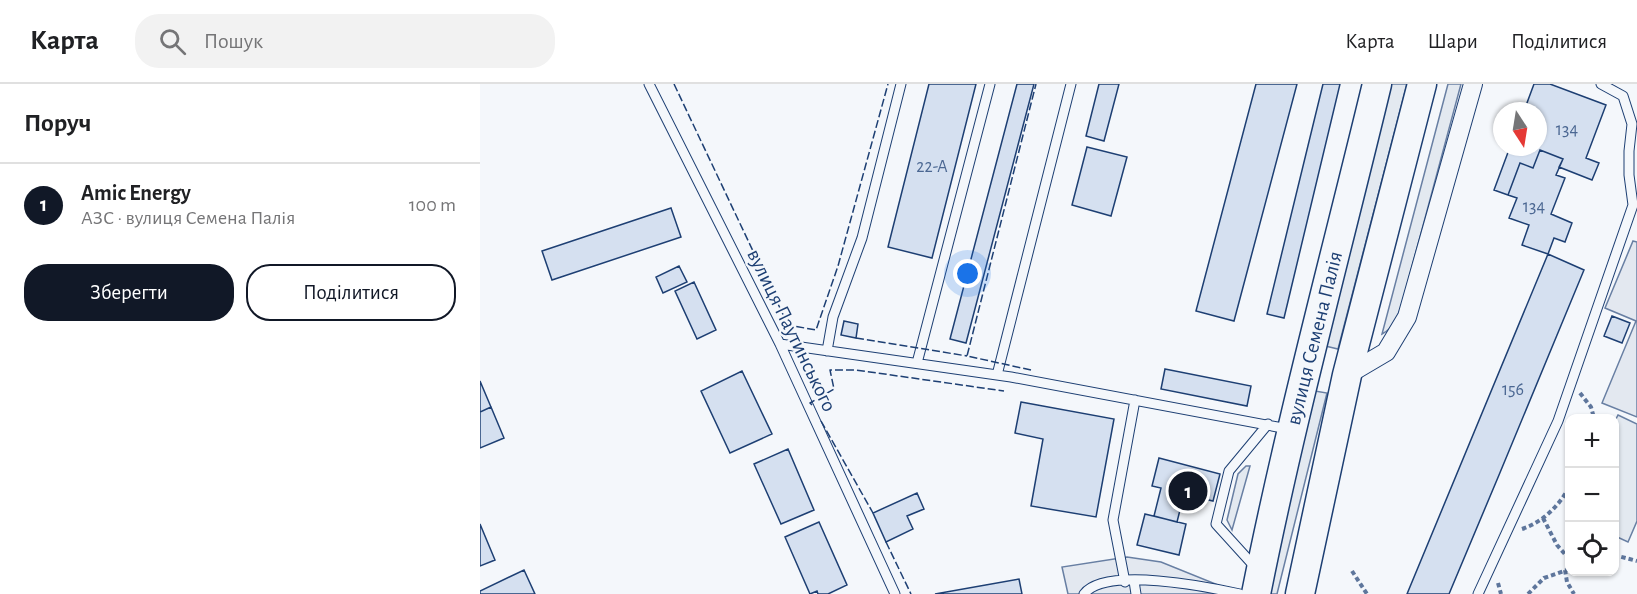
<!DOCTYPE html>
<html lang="uk">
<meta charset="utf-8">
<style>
body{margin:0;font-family:"Alegreya Sans",sans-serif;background:#f2f2f2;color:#202124}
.controls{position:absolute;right:18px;bottom:18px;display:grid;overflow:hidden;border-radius:12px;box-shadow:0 2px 4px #0004}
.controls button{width:54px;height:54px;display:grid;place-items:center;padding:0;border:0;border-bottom:2px solid #e0e0e0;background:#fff;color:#202124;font:30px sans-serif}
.compass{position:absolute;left:1013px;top:18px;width:54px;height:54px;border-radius:50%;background:#fff;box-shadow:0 2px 4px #0004;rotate:168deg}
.you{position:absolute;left:488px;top:190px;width:21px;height:21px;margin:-15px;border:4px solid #fff;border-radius:50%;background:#1a73e8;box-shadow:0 0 0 9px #1a73e833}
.badge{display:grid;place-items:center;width:39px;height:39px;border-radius:50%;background:#111827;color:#fff;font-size:20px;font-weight:700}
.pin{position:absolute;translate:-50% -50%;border:3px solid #fff;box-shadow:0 2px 6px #0006}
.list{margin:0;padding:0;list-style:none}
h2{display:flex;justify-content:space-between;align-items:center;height:78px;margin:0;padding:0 24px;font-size:26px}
h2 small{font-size:20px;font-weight:400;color:#757577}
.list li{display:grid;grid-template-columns:39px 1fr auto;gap:18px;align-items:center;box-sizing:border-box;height:84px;padding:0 24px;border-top:2px solid #e0e0e0}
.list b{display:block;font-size:22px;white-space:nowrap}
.list p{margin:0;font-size:20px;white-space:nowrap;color:#757577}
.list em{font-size:20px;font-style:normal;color:#757577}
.actions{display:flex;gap:12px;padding:18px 24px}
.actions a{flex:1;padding:14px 0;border:2px solid #111827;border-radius:24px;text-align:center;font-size:21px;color:#111827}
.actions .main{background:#111827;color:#fff}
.icon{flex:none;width:33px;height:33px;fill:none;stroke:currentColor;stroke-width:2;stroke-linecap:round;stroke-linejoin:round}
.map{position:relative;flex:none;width:1157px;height:510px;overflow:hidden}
header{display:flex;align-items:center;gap:36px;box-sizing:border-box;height:84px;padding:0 30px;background:#fff;border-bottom:2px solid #e0e0e0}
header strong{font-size:28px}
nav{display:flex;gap:33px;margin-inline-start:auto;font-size:21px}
.search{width:420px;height:54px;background:#f2f2f2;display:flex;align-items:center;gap:15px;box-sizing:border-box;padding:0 21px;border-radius:24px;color:#757577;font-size:22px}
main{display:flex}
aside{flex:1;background:#fff}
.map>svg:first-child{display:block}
</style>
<header>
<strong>Карта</strong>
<div class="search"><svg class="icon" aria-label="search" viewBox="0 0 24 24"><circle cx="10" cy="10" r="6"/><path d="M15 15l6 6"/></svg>Пошук</div>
<nav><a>Карта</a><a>Шари</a><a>Поділитися</a></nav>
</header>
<main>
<aside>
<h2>Поруч<small></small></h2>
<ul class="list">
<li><span class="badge">1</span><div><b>Amic Energy</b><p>АЗС · вулиця Семена Палія</p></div><em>100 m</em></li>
</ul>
<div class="actions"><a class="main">Зберегти</a><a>Поділитися</a></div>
</aside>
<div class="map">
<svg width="1157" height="510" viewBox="0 0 1157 510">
<rect width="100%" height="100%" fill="#f4f7fb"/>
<path fill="#e3e9f0" stroke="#687fa3" stroke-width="1.5" d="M 910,0 L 927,0 L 858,265 L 841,261 Z
M 968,0 L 981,0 L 922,220 C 918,232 914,244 902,250 Z
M 829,306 L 847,309 L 797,510 L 782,510 Z
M 1138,331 L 1157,340 L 1157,437 L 1148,458 L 1135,452 L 1134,339 Z
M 766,382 L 770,382 L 752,446 L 747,436 L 758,390 Z"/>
<path fill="#e3e8f0" stroke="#687fa3" stroke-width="1.5" d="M 1153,157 L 1157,158 L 1157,333 L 1122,319 L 1156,237 L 1125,224 Z
M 647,473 L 681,478 L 738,501 L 738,510 L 588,510 L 582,483 Z"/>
<path fill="#d5e0f0" stroke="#1d3f73" stroke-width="1.5" d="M 449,0 L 496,0 L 452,174 L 408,163 Z
M 537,0 L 554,0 L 486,259 L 470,255 Z
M 619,0 L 639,0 L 624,57 L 606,52 Z
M 776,0 L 817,0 L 754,237 L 716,227 Z
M 843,0 L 860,0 L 804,234 L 787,230 Z
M 1054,0 L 1070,0 L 1126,21 L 1106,74 L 1119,79 L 1112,96 L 1079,83 L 1083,75 L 1060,66 L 1053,84 L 1040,79 L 1028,111 L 1014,106 L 1030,63 L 1058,63 L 1058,27 L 1044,27 Z
M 607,63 L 647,73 L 631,132 L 592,121 Z
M 1060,66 L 1083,75 L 1076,91 L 1085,94 L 1071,130 L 1092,139 L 1085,158 L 1074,154 L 1068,170 L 1042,161 L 1049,141 L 1029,134 L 1037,114 L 1028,111 L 1040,79 L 1053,84 Z
M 191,124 L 201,153 L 72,196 L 62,167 Z
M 1068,170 L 1104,186 L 1019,391 L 969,510 L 927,510 Z
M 199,182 L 207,198 L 183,209 L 176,193 Z
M 214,198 L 236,246 L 217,255 L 195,207 Z
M 1132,232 L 1150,239 L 1142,259 L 1124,252 Z
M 364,237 L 378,240 L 376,254 L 361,251 Z
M 685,285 L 771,302 L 767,322 L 681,305 Z
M 262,287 L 292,350 L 250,369 L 221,307 Z
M 0,297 L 11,323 L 0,328 Z
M 541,318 L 634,335 L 616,433 L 551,422 L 563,355 L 535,349 Z
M 11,323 L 24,354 L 0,364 L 0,328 Z
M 308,365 L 334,426 L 301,440 L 274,380 Z
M 679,374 L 740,390 L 733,417 L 704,410 L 697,438 L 674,432 L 681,404 L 672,402 Z
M 437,409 L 444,425 L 427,432 L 433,445 L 406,458 L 393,429 Z
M 665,430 L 706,440 L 699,471 L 657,461 Z
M 339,438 L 367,501 L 348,510 L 338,510 L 337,507 L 330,510 L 305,453 Z
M 0,440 L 15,476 L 0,482 Z
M 44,486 L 55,510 L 0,510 L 0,507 Z
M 539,495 L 542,510 L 455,510 Z"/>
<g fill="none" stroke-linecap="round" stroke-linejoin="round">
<defs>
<path id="service" d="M 169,0 L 300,260 L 415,510
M 300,260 L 531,293 L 808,345
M 347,267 L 353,233 L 382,154 L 421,0
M 437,279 L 510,0
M 517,291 L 591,0
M 775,483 L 736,440 L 749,387 L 788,340
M 654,497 L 656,510
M 645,498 L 633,436 L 655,316
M 604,510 C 625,482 729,503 760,510
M 998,510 L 1078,337 L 1153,121 L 1149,91 L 1149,67 L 1152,40 L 1143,12 L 1121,0"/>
<path id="minor" d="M 867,291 L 906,268 L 927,233 L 993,0"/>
<path id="primary" d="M 776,510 C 810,339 856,170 897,0
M 820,510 L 867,291 L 942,0"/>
</defs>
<use href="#service" stroke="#1d3f73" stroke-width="11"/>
<use href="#minor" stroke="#1d3f73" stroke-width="20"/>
<use href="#primary" stroke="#1d3f73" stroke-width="31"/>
<path stroke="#5e769c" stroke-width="4" stroke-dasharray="4.5 3" stroke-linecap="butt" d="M 1100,309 L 1111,323 L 1114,334
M 1063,434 L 1077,461 L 1090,476
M 1042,445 C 1063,438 1079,422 1090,402
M 1134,471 L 1157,477
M 1085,486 L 1087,498 L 1094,510
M 872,487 L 887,510
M 1018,499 L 1021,510
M 1048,510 L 1064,494 L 1090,485"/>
<use href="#service" stroke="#f4f7fb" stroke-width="9"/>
<use href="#minor" stroke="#f4f7fb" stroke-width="18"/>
<use href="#primary" stroke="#f4f7fb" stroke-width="28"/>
<path stroke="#1d3f73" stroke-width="1.5" stroke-dasharray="8 3" stroke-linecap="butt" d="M 194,0 L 308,241 L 336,246 L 358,182 L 408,0
M 376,254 L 487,272
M 551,286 L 487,272 L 556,0
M 332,321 L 330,319 L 354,305 L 350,286 L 376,286 L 524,307
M 341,337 L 393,429
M 406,458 L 431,510"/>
</g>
<g text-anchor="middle" stroke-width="4.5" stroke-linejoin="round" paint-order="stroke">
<g font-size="18" fill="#4b6792">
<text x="1087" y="51">134</text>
<text x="452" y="88">22-A</text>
<text x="1054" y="128">134</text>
<text x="1033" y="311">156</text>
</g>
<g font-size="21" fill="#1d3f73" stroke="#f4f7fb">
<text transform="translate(312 246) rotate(64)" y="7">вулиця Паутинського</text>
<text transform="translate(834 254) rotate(-76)" y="7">вулиця Семена Палія</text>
</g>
</g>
</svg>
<div class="controls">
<button>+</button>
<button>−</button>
<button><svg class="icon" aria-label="locate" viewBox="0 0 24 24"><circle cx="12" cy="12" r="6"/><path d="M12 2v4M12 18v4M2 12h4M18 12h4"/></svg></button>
</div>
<svg class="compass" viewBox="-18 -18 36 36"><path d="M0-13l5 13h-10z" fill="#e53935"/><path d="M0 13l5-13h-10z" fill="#757577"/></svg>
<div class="you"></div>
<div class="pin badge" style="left:708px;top:407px">1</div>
</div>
</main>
